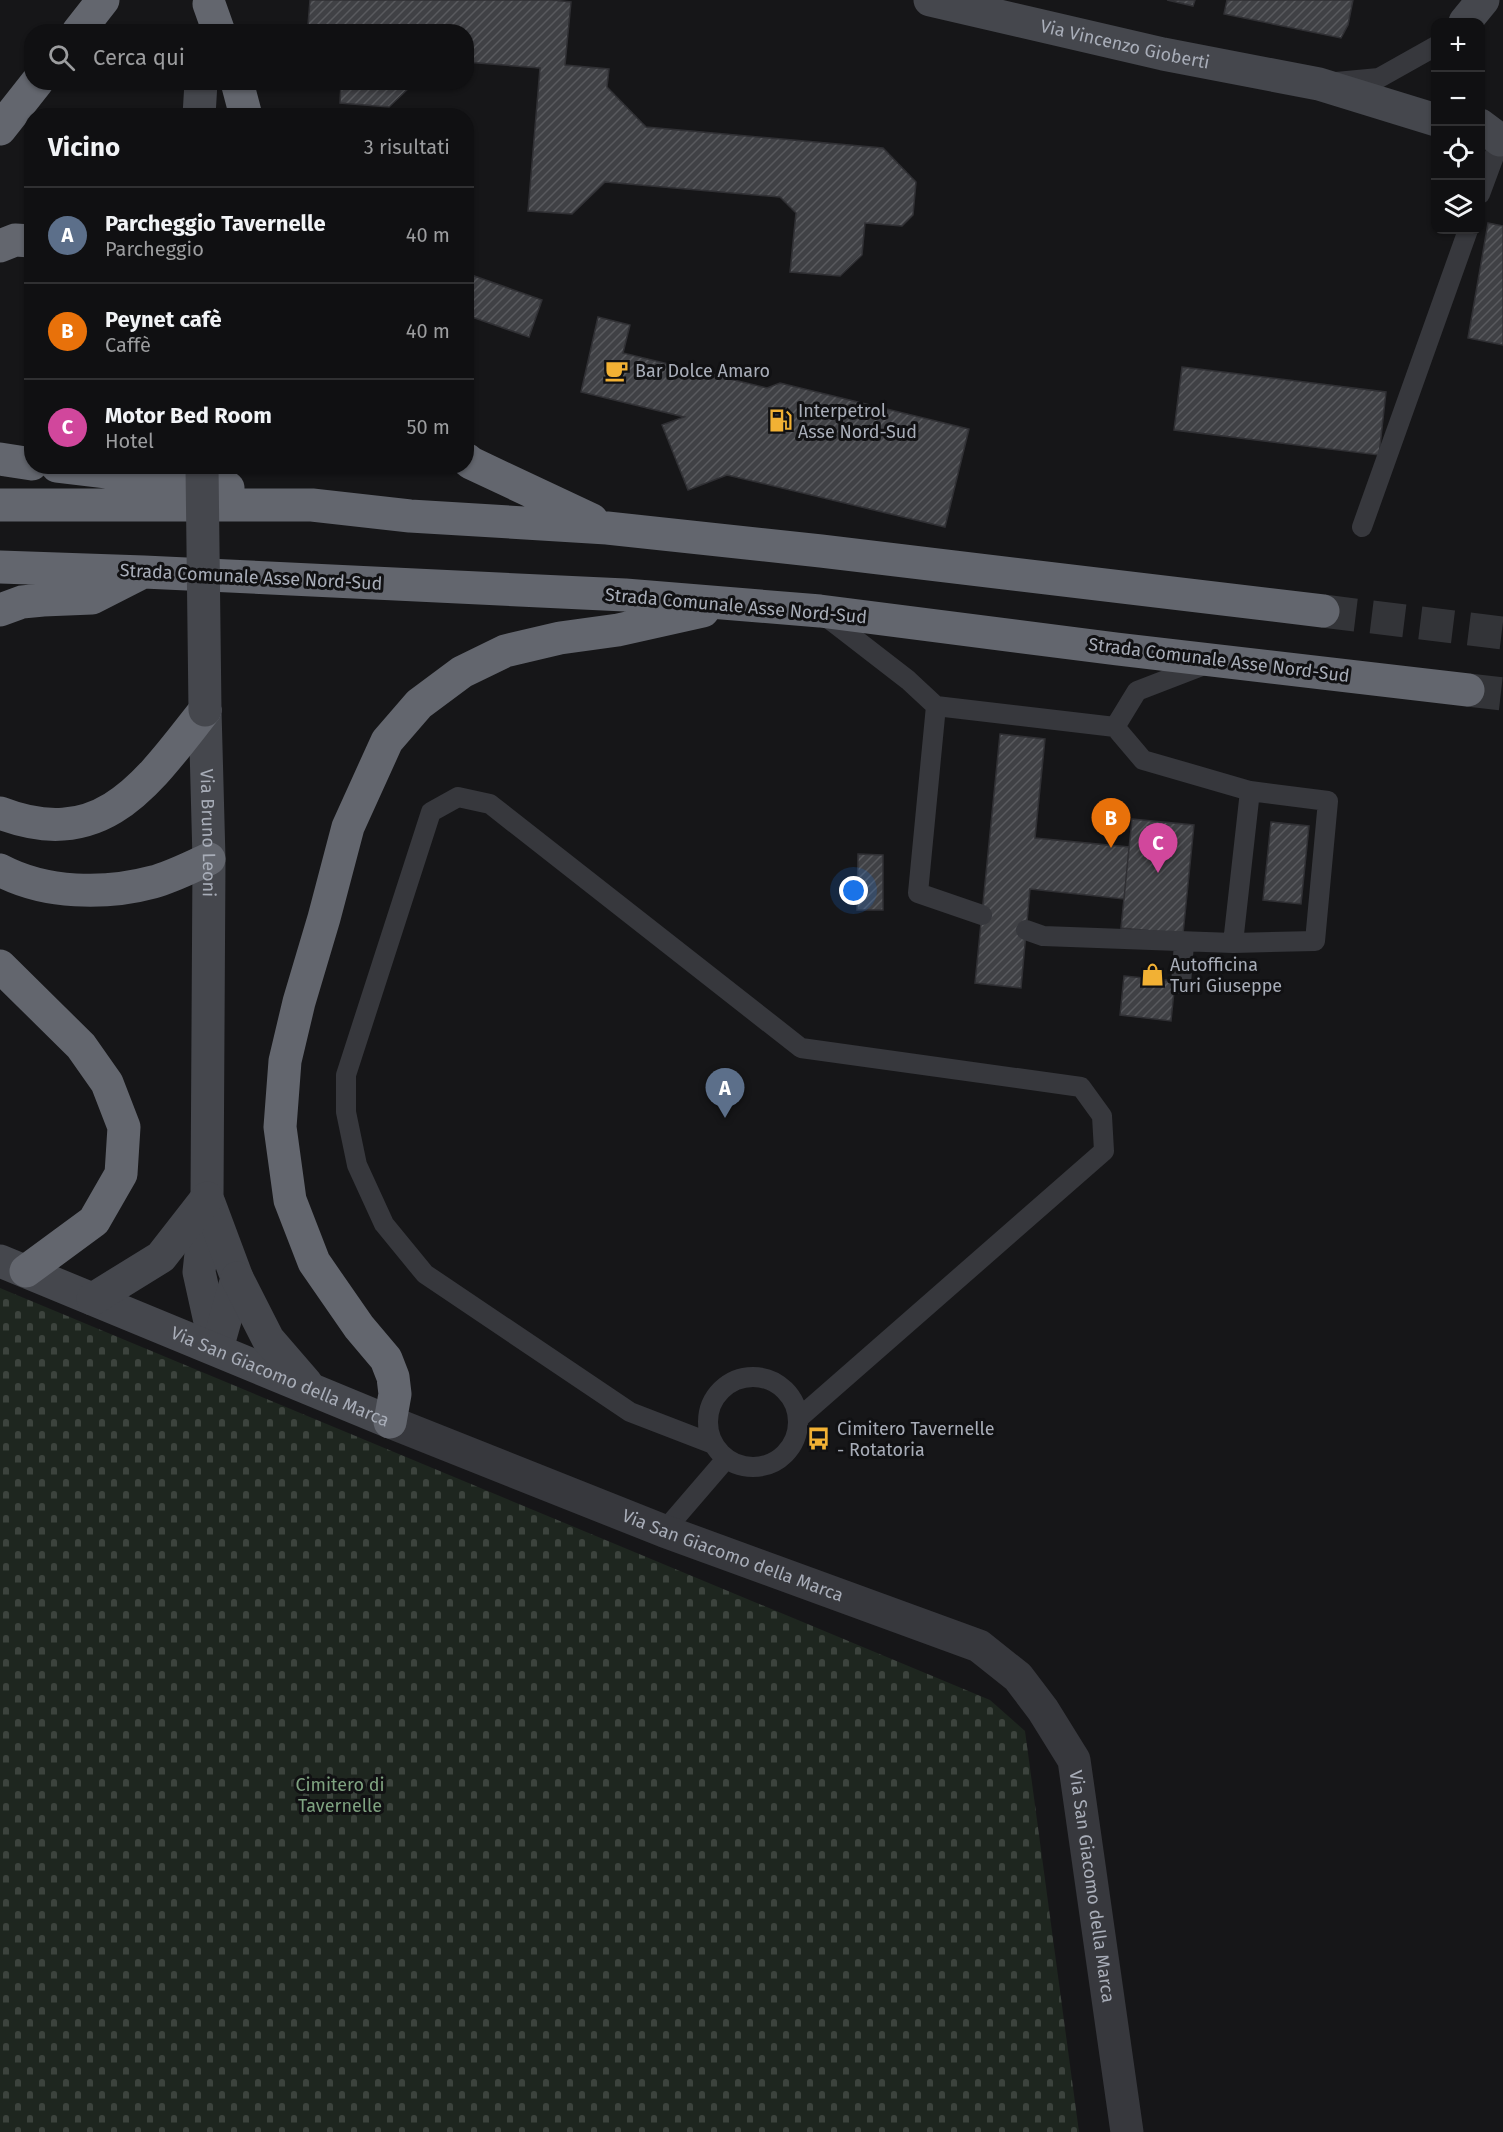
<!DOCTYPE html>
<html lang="it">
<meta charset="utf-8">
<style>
body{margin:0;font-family:"Fira Sans",sans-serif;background:#1e1e20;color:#f1f3f6}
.controls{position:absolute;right:18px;top:18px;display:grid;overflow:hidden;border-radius:12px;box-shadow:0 2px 4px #0004}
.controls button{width:54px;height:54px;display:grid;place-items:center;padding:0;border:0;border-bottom:2px solid #303032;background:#101012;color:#f1f3f6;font:30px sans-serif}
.you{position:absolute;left:854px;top:891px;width:21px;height:21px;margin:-15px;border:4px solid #fff;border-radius:50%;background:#1a73e8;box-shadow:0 0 0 9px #1a73e833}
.badge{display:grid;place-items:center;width:39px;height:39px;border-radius:50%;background:#b45309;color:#fff;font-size:20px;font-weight:700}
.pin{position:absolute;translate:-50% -50px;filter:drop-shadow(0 2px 3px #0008)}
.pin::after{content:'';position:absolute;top:32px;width:21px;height:18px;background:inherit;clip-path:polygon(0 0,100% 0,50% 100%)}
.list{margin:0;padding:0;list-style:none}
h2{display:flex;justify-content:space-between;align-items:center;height:78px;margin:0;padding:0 24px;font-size:26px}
h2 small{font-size:20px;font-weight:400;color:#9c9d9f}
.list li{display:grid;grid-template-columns:39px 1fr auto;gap:18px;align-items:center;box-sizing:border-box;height:96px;padding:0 24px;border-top:2px solid #303032}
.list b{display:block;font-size:22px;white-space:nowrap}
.list p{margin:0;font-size:20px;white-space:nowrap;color:#9c9d9f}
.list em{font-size:20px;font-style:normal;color:#9c9d9f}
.icon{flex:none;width:33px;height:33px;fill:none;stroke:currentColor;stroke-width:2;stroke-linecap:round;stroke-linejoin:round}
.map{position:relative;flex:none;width:1503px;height:2132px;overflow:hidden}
.search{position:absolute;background:#101012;box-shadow:0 2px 4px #0004;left:24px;top:24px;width:450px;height:66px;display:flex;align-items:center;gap:15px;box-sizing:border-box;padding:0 21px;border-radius:24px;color:#9c9d9f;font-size:22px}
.panel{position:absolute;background:#101012;box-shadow:0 2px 4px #0004;left:24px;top:108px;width:450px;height:366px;border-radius:24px}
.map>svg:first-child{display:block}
</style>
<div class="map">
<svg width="1503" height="2132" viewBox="0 0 1503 2132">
<defs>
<pattern id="cemetery-stones" width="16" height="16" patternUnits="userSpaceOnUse" patternTransform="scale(1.5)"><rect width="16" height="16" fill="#1e261f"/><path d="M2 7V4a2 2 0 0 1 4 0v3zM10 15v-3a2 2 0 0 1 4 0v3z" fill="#3c433d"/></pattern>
<pattern id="building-hatch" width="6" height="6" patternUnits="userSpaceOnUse" patternTransform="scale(1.5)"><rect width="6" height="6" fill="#404145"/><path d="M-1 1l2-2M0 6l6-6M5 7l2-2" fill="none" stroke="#595a5e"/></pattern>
</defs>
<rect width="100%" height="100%" fill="#161618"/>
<path fill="url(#cemetery-stones)" d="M 0,1288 L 990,1700 L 1025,1731 L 1079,2132 L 0,2132 Z"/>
<path fill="url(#building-hatch)" stroke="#303034" stroke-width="1.5" d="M 310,0 L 552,0 L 571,2 L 565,65 L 609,69 L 607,87 L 646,127 L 883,148 L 916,182 L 913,215 L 902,226 L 865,223 L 862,255 L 840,276 L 790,272 L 796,213 L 780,197 L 605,182 L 572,214 L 528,211 L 540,68 L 466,62 L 466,32 L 328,32 L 322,25 L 308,25 Z
M 1167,0 L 1195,0 L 1193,6 Z
M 1227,0 L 1353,0 L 1348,25 L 1341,38 L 1224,14 Z
M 341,82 L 411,82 L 411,86 L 389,107 L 340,103 Z
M 1488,223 L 1503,226 L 1503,345 L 1468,338 Z
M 466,273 L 542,300 L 529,337 L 466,315 Z
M 598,317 L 630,325 L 623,353 L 767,388 L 780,383 L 969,429 L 945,527 L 727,475 L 688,490 L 662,425 L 684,417 L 581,392 Z
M 1182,367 L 1386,392 L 1379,455 L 1174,430 Z
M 1000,734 L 1045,739 L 1035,838 L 1129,847 L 1124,899 L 1030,889 L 1021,988 L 975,983 Z
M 1132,819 L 1194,825 L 1183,934 L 1121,928 Z
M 1271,822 L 1309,826 L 1301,904 L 1263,900 Z
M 858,854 L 883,855 L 883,910 L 857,910 Z
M 1124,976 L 1175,981 L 1171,1021 L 1120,1015 Z"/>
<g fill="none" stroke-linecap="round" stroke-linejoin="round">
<path stroke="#333438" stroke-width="33" stroke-dasharray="33 16" stroke-linecap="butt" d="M 1323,611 L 1503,633
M 1468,690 L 1503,694"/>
<path stroke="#37383d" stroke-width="20" d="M 1336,82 L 1379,78 L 1436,46
M 1480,194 L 1500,140
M 1362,527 L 1468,230
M 824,615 L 908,680 L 936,706 L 1115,727 L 1137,691 L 1207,664
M 936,706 L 918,893 L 982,915
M 1115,727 L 1143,760 L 1250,791 L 1328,801 L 1315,941 L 1233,943
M 1026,930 L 1043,936 L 1233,943 L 1250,791
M 1181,984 L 1184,943
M708 1422a45 45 0 1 1 90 0a45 45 0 1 1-90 0Z
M 713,1444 L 630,1412 L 425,1274 L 384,1224 L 357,1165 L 346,1112 L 346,1075 L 431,812 L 458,797 L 490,804 L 801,1048 L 1081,1087 L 1102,1116 L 1104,1151 L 799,1418
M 664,1531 L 726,1459"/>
<path stroke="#37383d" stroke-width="33" id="s1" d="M 390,1422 L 664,1531 L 979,1646 L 1018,1677 L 1043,1710 L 1074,1760 L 1127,2132"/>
<g stroke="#45474d" stroke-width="33">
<path id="s2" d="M 930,0 L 1163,54 L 1319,84 L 1436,120"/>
<path d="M 1465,22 L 1483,0"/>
<path d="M 199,116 L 201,82"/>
<path d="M 1480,125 L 1500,140"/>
<path id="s3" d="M 205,710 L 209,859 L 207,1198 L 199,1272 L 216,1349"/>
<path d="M 209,1203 L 237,1278 L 218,1345"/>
<path id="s4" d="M 0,1261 L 390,1422"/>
<path d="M 237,1278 L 268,1339 L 306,1383"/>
<path d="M 93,1299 L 161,1257 L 207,1198"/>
</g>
<path stroke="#63666e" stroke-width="33" d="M 209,4 L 219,32
M 78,32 L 103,0
M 237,82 L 246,116
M 0,129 L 37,82
M 0,246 L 15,240 L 32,241
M 0,459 L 32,464
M 466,459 L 471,463 L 592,520
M 57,466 L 208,484 L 228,488
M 0,505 L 312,505 L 410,516 L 607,528 L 821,551 L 1323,611
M 0,567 L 144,572 L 625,595 L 820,611 L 1117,649 L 1468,690
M 0,610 L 22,602 L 43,600 L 92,598 L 143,572
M 0,813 C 103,853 148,782 205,710
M 0,870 C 45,894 105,895 153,882 C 172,877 191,867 209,859
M 0,966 L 81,1046 L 107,1083 L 124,1127 L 121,1174 L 94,1221 L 26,1271
M 390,1422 L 395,1394 L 393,1377 L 386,1359 L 359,1327 L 314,1262 L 290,1200 L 280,1127 L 285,1061 L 299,1002 L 324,918 L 348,827 L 387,741 L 419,704 L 462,672 L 505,651 L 560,638 L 618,630 L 703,611"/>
<path stroke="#45474d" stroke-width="33" d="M 202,466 L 205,710"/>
</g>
<defs>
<symbol id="cafe-bare" viewBox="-9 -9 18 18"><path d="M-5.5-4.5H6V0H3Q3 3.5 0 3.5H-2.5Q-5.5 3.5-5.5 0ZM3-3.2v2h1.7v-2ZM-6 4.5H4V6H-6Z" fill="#f2b134" stroke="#111113" stroke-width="2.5" paint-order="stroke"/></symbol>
<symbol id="fuel-bare" viewBox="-9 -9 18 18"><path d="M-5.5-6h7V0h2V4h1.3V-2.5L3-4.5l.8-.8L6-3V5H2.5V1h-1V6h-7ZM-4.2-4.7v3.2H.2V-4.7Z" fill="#f2b134" stroke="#111113" stroke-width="2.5" paint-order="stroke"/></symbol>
<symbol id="shop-bare" viewBox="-9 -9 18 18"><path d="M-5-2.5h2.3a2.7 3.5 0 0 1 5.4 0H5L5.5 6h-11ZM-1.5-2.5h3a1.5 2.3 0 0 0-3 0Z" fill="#f2b134" stroke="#111113" stroke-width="2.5" paint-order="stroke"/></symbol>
<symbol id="bus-bare" viewBox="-9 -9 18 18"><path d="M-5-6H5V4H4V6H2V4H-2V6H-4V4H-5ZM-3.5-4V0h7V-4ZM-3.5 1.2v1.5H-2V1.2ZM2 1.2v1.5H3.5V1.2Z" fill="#f2b134" stroke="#111113" stroke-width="2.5" paint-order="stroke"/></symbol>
</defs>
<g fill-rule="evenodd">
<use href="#cafe-bare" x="600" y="354" width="33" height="33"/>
<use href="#fuel-bare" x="764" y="404" width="33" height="33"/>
<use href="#shop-bare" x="1136" y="958" width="33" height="33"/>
<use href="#bus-bare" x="802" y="1422" width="33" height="33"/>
</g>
<g text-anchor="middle" stroke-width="6" stroke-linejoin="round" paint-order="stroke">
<g font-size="18" fill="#a8adb8" stroke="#111113">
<text dy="6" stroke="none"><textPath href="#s2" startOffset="200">Via Vincenzo Gioberti</textPath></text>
<text transform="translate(251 577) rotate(3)" y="6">Strada Comunale Asse Nord-Sud</text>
<text transform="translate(736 606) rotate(5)" y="6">Strada Comunale Asse Nord-Sud</text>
<text transform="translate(1219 660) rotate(7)" y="6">Strada Comunale Asse Nord-Sud</text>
<text dy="6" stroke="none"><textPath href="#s3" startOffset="123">Via Bruno Leoni</textPath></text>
<text dy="6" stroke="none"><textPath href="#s4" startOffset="303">Via San Giacomo della Marca</textPath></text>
<text dy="6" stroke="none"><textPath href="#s1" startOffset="368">Via San Giacomo della Marca</textPath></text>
<text dy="6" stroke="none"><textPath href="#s1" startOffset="908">Via San Giacomo della Marca</textPath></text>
</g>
<g font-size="18" fill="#a8adb8" stroke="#111113" text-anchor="start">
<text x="635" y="377">Bar Dolce Amaro</text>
<text x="798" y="417">Interpetrol<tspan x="798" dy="21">Asse Nord-Sud</tspan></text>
<text x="1170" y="971">Autofficina<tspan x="1170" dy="21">Turi Giuseppe</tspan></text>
<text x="837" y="1435">Cimitero Tavernelle<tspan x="837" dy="21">- Rotatoria</tspan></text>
</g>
<g font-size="18" fill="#7fa381" stroke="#111113">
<text x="340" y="1791">Cimitero di<tspan x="340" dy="21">Tavernelle</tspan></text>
</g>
</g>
</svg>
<div class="controls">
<button>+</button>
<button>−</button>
<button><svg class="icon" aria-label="locate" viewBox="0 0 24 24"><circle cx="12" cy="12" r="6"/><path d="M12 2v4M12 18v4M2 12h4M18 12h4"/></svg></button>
<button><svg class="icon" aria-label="layers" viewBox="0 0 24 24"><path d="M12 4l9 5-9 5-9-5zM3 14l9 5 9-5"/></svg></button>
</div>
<div class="you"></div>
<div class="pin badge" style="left:725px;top:1118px;background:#5c6f8a">A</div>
<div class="pin badge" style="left:1111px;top:848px;background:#e8710a">B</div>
<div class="pin badge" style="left:1158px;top:873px;background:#d1479c">C</div>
<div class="search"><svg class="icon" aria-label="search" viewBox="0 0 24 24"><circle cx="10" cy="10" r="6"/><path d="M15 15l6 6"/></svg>Cerca qui</div>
<section class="panel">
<h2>Vicino<small>3 risultati</small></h2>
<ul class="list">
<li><span class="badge" style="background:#5c6f8a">A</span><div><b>Parcheggio Tavernelle</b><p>Parcheggio</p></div><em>40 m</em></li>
<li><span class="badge" style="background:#e8710a">B</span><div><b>Peynet cafè</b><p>Caffè</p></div><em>40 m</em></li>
<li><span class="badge" style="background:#d1479c">C</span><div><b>Motor Bed Room</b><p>Hotel</p></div><em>50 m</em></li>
</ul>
</section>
</div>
